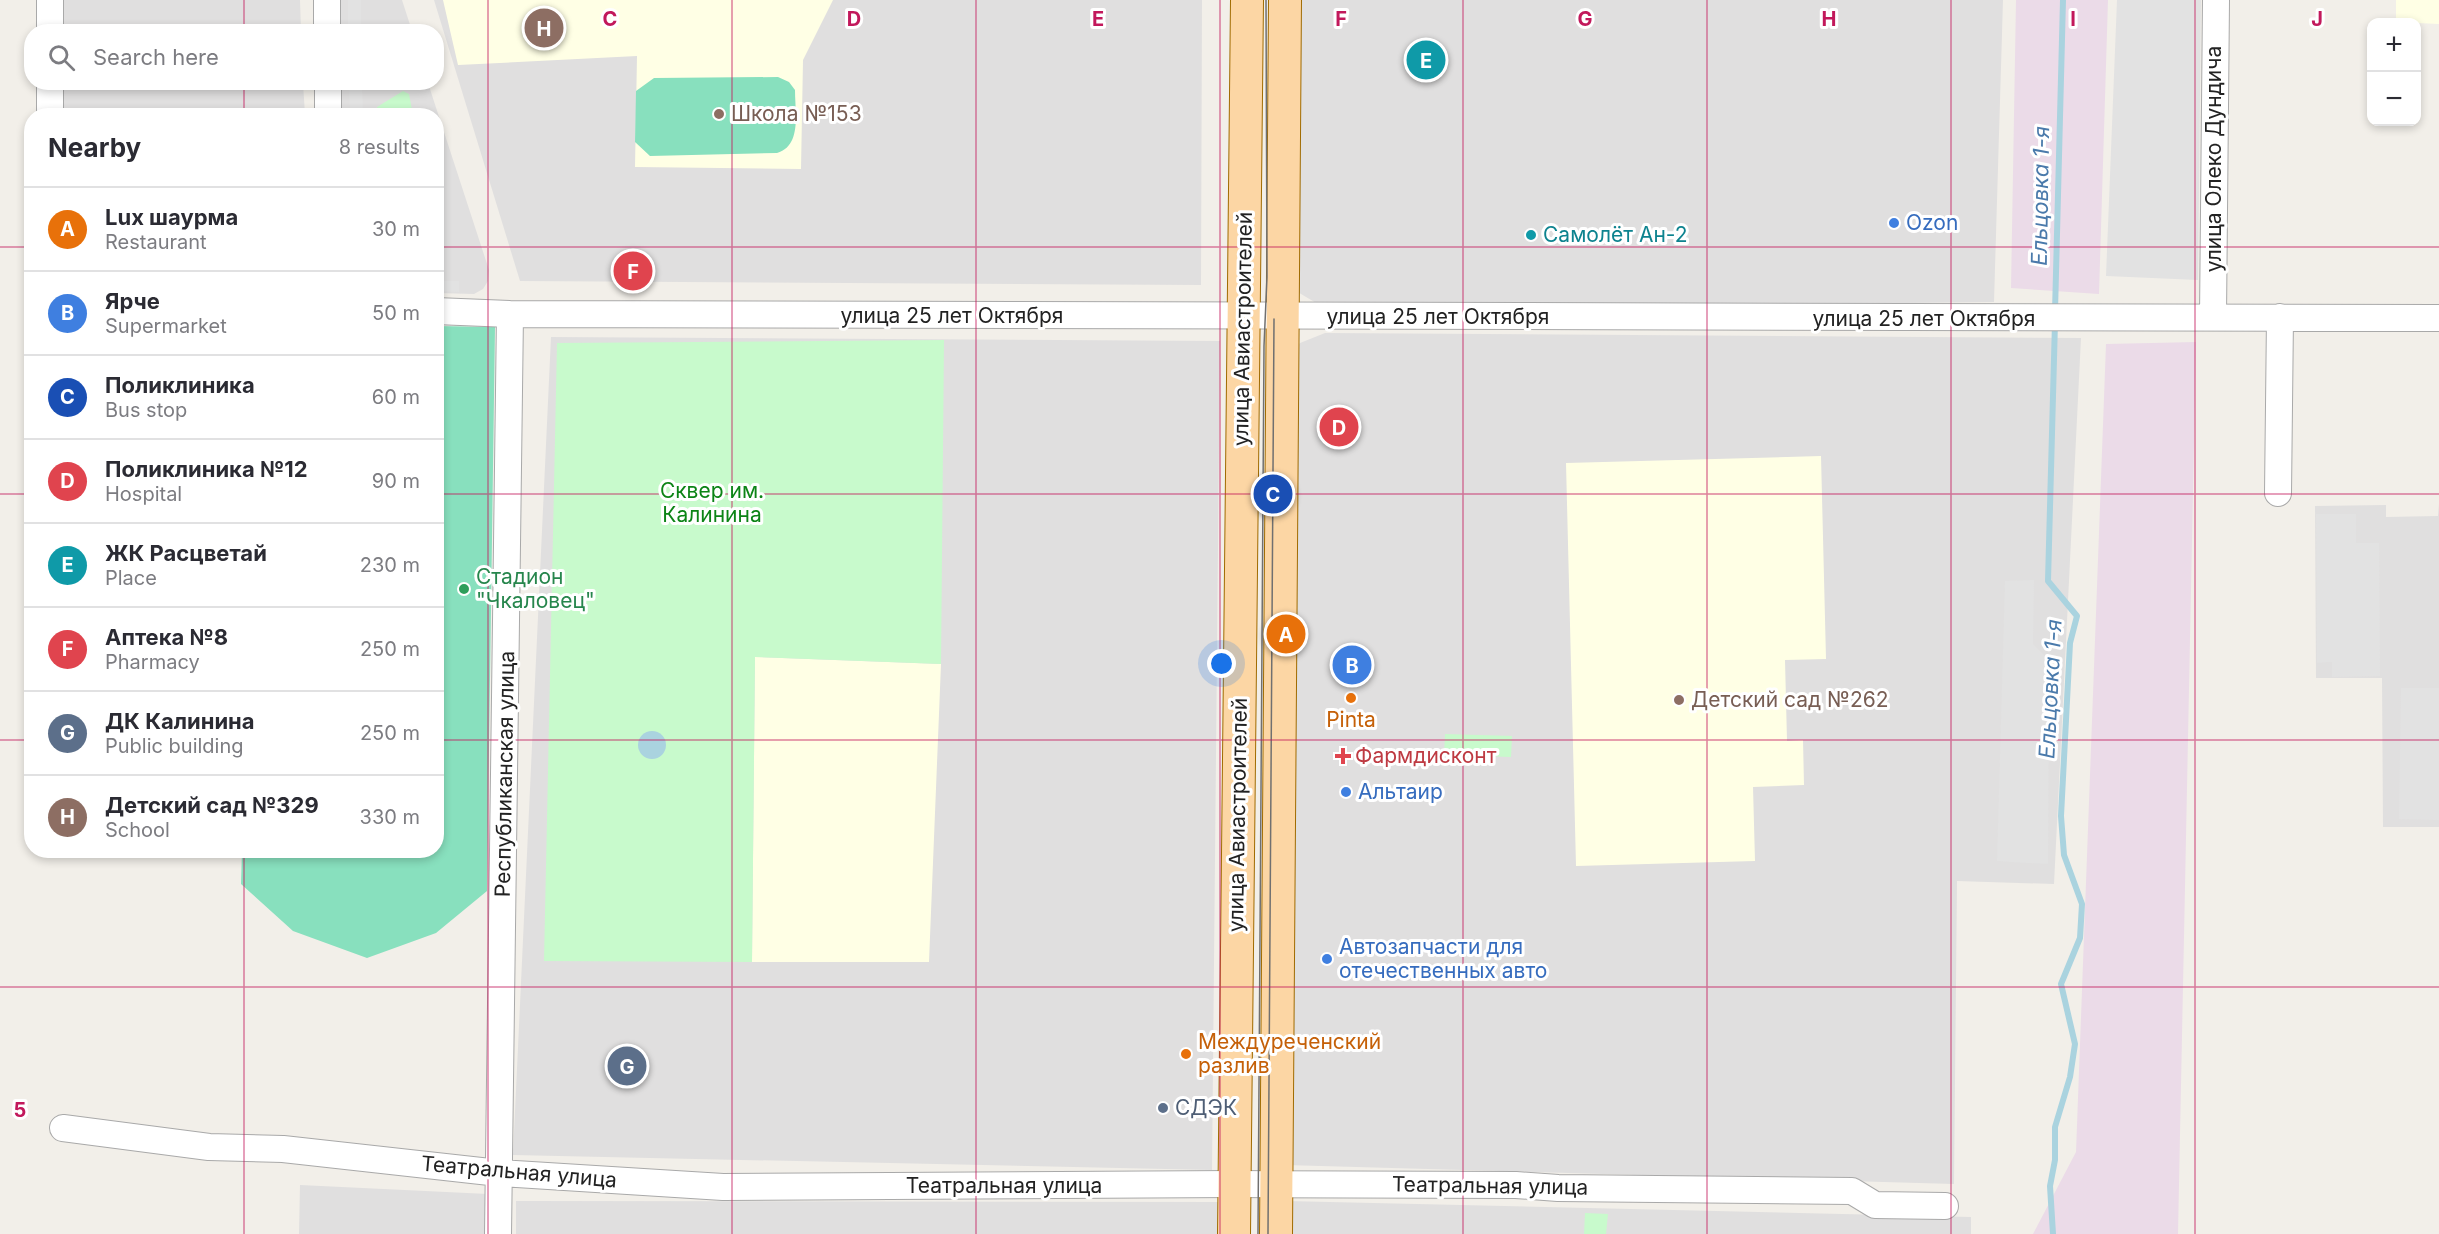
<!DOCTYPE html>
<meta charset="utf-8">
<style>
body{margin:0;font-family:Inter,sans-serif;background:#f2f2f3;color:#2b2b33}
.controls{position:absolute;right:18px;top:18px;display:grid;overflow:hidden;border-radius:12px;box-shadow:0 3px 9px #0003}
.controls button{width:54px;height:54px;display:grid;place-items:center;padding:0;border:0;border-bottom:2px solid #e1e1e2;background:#fff;color:#2b2b33;font:30px sans-serif}
.you{position:absolute;left:1222px;top:664px;width:21px;height:21px;margin:-15px;border:4px solid #fff;border-radius:50%;background:#1a73e8;box-shadow:0 0 0 9px #1a73e833}
.badge{display:grid;place-items:center;width:39px;height:39px;border-radius:50%;background:#2563eb;color:#fff;font-size:20px;font-weight:700}
.pin{position:absolute;translate:-50% -50%;border:3px solid #fff;box-shadow:0 2px 6px #0006}
.list{margin:0;padding:0;list-style:none}
h2{display:flex;justify-content:space-between;align-items:center;height:78px;margin:0;padding:0 24px;font-size:26px}
h2 small{font-size:20px;font-weight:400;color:#7c7c81}
.list li{display:grid;grid-template-columns:39px 1fr auto;gap:18px;align-items:center;box-sizing:border-box;height:84px;padding:0 24px;border-top:2px solid #e1e1e2}
.list b{display:block;font-size:22px;white-space:nowrap}
.list p{margin:0;font-size:20px;white-space:nowrap;color:#7c7c81}
.list em{font-size:20px;font-style:normal;color:#7c7c81}
.icon{flex:none;width:33px;height:33px;fill:none;stroke:currentColor;stroke-width:2;stroke-linecap:round;stroke-linejoin:round}
.map{position:relative;flex:none;width:2439px;height:1234px;overflow:hidden}
.search{position:absolute;background:#fff;box-shadow:0 3px 9px #0003;left:24px;top:24px;width:420px;height:66px;display:flex;align-items:center;gap:15px;box-sizing:border-box;padding:0 21px;border-radius:24px;color:#7c7c81;font-size:22px}
.panel{position:absolute;background:#fff;box-shadow:0 3px 9px #0003;left:24px;top:108px;width:420px;height:750px;border-radius:24px}
.map>svg:first-child{display:block}
</style>
<div class="map">
<svg width="2439" height="1234" viewBox="0 0 2439 1234">
<rect width="100%" height="100%" fill="#f2efe9"/>
<path fill="#e0dfdf" d="M 60,0 L 300,0 L 301,31 L 59,32 Z
M 334,0 L 402,0 L 412,31 L 334,31 Z
M 434,0 L 1202,0 L 1201,285 L 520,281 Z
M 1301,0 L 2003,0 L 1994,302 L 1328,310 L 1296,291 Z
M 58,83 L 303,83 L 305,115 L 58,116 Z
M 335,83 L 428,83 L 489,270 L 488,281 L 483,289 L 474,294 L 437,293 L 436,116 L 335,115 Z
M 1325,333 L 2081,338 L 2054,884 L 1957,881 L 1954,1184 L 1285,1165 L 1291,355 L 1300,343 Z
M 551,337 L 1220,341 L 1212,1170 L 513,1155 Z
M 2439,504 L 2439,827 L 2383,827 L 2382,678 L 2316,678 L 2315,506 L 2386,505 L 2386,517 L 2438,516 Z
M 300,1185 L 488,1194 L 488,1234 L 299,1234 Z
M 516,1201 L 1218,1202 L 1218,1234 L 516,1234 Z
M 1286,1201 L 1971,1217 L 1971,1234 L 1286,1234 Z"/>
<path fill="#ebdbe8" d="M 2016,0 L 2108,0 L 2099,294 L 2011,288 Z
M 2196,342 L 2178,1234 L 2033,1234 L 2076,1152 L 2106,344 Z"/>
<path fill="#ffffe5" d="M 443,0 L 833,0 L 803,60 L 801,169 L 635,167 L 637,56 L 458,65 Z
M 2396,0 L 2439,0 L 2439,24 L 2396,22 Z
M 1821,456 L 1826,659 L 1785,660 L 1787,741 L 1803,740 L 1804,785 L 1753,787 L 1755,861 L 1576,866 L 1566,463 Z
M 755,657 L 941,664 L 929,962 L 752,962 Z"/>
<path fill="#c8facc" d="M 403,91 L 409,94 L 413,115 L 378,115 L 377,107 Z
M 944,340 L 941,664 L 755,657 L 752,962 L 544,961 L 557,343 Z
M 1445,734 L 1512,736 L 1511,757 L 1444,755 Z
M 1585,1213 L 1608,1214 L 1606,1234 L 1584,1234 Z"/>
<path fill="#88e0be" d="M 778,77 L 789,82 L 795,90 C 795,112 802,146 777,153 L 650,156 L 635,142 L 636,91 L 654,78 Z
M 437,326 L 495,327 L 487,891 L 436,933 L 367,958 L 293,931 L 241,884 L 242,851 L 436,850 Z"/>
<path fill="#e2e2e2" d="M 348,0 L 361,0 L 361,31 L 348,31 Z
M 2117,0 L 2201,0 L 2198,280 L 2106,276 Z
M 349,83 L 362,83 L 363,115 L 350,115 Z
M 437,281 L 459,281 L 459,292 L 437,291 Z
M 2316,514 L 2356,514 L 2356,543 L 2379,543 L 2380,676 L 2332,677 L 2332,662 L 2317,663 Z
M 2034,580 L 2033,644 L 2049,660 L 2048,864 L 1997,861 L 2005,581 Z
M 2401,688 L 2439,688 L 2439,820 L 2399,819 Z"/>
<path fill="#aad3df" d="M638 745a14 14 0 1 1 28 0a14 14 0 1 1-28 0Z"/>
<g fill="none" stroke-linecap="round" stroke-linejoin="round">
<path stroke="#aad3df" stroke-width="6" d="M 2055,312 L 2063,0
M 2053,1234 L 2050,1186 L 2055,1160 L 2055,1127 L 2070,1077 L 2075,1044 L 2061,984 L 2080,938 L 2082,904 L 2064,855 L 2061,816 L 2070,643 L 2077,616 L 2048,581 L 2055,322"/>
<defs>
<path id="minor" d="M 327,0 L 327,32
M 50,32 L 50,0
M 328,82 L 328,116
M 50,116 L 50,82
M 436,311 L 510,314 L 2439,318
M 2213,317 L 2216,0
M 2278,493 L 2280,317
M 63,1128 L 209,1147 L 283,1149 L 499,1173 L 723,1187 L 1234,1184 L 1516,1185 L 1558,1188 L 1852,1191 L 1875,1205 L 1945,1206
M 498,1234 L 510,314"/>
<path id="major" d="M 1234,1234 L 1247,0
M 1276,1234 L 1285,0"/>
</defs>
<use href="#minor" stroke="#a9a9a9" stroke-width="28"/>
<use href="#major" stroke="#a06b00" stroke-width="34"/>
<use href="#minor" stroke="#fff" stroke-width="26"/>
<use href="#major" stroke="#fcd6a4" stroke-width="32"/>
<path stroke="#707070" stroke-width="1.5" d="M 1258,1234 L 1264,346 L 1267,277 L 1266,0
M 1268,1234 L 1274,319"/>
</g>
<path fill="none" stroke="#c2185b" stroke-width="1.5" stroke-opacity="0.55" d="M 244,0 L 244,32M 488,0 L 488,1234M 732,0 L 732,1234M 976,0 L 976,1234M 1220,0 L 1220,1234M 1463,0 L 1463,1234M 1707,0 L 1707,1234M 1951,0 L 1951,1234M 2195,0 L 2195,1234M 244,82 L 244,116M 0,247 L 32,247M 436,247 L 2439,247M 0,494 L 32,494M 436,494 L 2439,494M 0,740 L 32,740M 436,740 L 2439,740M 244,850 L 244,1234M 0,987 L 2439,987"/>
<g fill="#8d6e63" stroke="#fff" stroke-width="2">
<circle cx="719" cy="114" r="6"/>
<circle cx="1679" cy="700" r="6"/>
</g>
<g fill="#3f7fe0" stroke="#fff" stroke-width="2">
<circle cx="1894" cy="223" r="6"/>
<circle cx="1346" cy="792" r="6"/>
<circle cx="1327" cy="959" r="6"/>
</g>
<circle fill="#0f9aa8" stroke="#fff" stroke-width="2" cx="1531" cy="235" r="6"/>
<circle fill="#2e9e5b" stroke="#fff" stroke-width="2" cx="464" cy="589" r="6"/>
<g fill="#e8710a" stroke="#fff" stroke-width="2">
<circle cx="1351" cy="698" r="6"/>
<circle cx="1186" cy="1054" r="6"/>
</g>
<path fill="#e0444e" stroke="#fff" stroke-width="2" d="M1340 747h6v6h6v6h-6v6h-6v-6h-6v-6h6z"/>
<circle fill="#5c6f8a" stroke="#fff" stroke-width="2" cx="1163" cy="1108" r="6"/>
<g text-anchor="middle" stroke-width="6" stroke-linejoin="round" paint-order="stroke">
<g font-size="21" fill="#785e54" stroke="#fff" text-anchor="start">
<text x="731" y="121">Школа №153</text>
<text x="1691" y="707">Детский сад №262</text>
</g>
<g font-size="21" fill="#222" stroke="#fff">
<text transform="translate(2214 159) rotate(-90)" y="7">улица Олеко Дундича</text>
<text x="952" y="323">улица 25 лет Октября</text>
<text x="1438" y="324">улица 25 лет Октября</text>
<text x="1924" y="326">улица 25 лет Октября</text>
<text transform="translate(1243 329) rotate(-89)" y="7">улица Авиастроителей</text>
<text transform="translate(505 774) rotate(-89)" y="7">Республиканская улица</text>
<text transform="translate(1238 815) rotate(-89)" y="7">улица Авиастроителей</text>
<text transform="translate(519 1172) rotate(5)" y="7">Театральная улица</text>
<text x="1004" y="1193">Театральная улица</text>
<text transform="translate(1490 1186) rotate(1)" y="7">Театральная улица</text>
</g>
<g font-size="21" fill="#366cbe" stroke="#fff" text-anchor="start">
<text x="1906" y="230">Ozon</text>
<text x="1358" y="799">Альтаир</text>
<text x="1339" y="954">Автозапчасти для<tspan x="1339" dy="24">отечественных авто</tspan></text>
</g>
<g font-size="21" fill="#0d838f" stroke="#fff" text-anchor="start">
<text x="1543" y="242">Самолёт Ан-2</text>
</g>
<g font-size="21" fill="#0c8416" stroke="#fff">
<text x="712" y="498">Сквер им.<tspan x="712" dy="24">Калинина</tspan></text>
</g>
<g font-size="21" fill="#27864d" stroke="#fff" text-anchor="start">
<text x="476" y="584">Стадион<tspan x="476" dy="24">"Чкаловец"</tspan></text>
</g>
<g font-size="21" fill="#c56008" stroke="#fff">
<text x="1351" y="727">Pinta</text>
<text x="1198" y="1049" text-anchor="start">Междуреченский<tspan x="1198" dy="24">разлив</tspan></text>
</g>
<g font-size="21" fill="#be3a42" stroke="#fff" text-anchor="start">
<text x="1355" y="763">Фармдисконт</text>
</g>
<g font-size="21" fill="#4e5e75" stroke="#fff" text-anchor="start">
<text x="1175" y="1115">СДЭК</text>
</g>
<g font-size="22" font-style="italic" fill="#4a7aab" stroke="#fff">
<text transform="translate(2040 196) rotate(-89)" y="8">Ельцовка 1-я</text>
<text transform="translate(2050 689) rotate(-87)" y="8">Ельцовка 1-я</text>
</g>
</g>
<g font-size="20" text-anchor="middle" font-weight="bold" fill="#c2185b" stroke="#fff" stroke-width="6" stroke-linejoin="round" paint-order="stroke">
<text x="610" y="26">C</text>
<text x="854" y="26">D</text>
<text x="1098" y="26">E</text>
<text x="1341" y="26">F</text>
<text x="1585" y="26">G</text>
<text x="1829" y="26">H</text>
<text x="2073" y="26">I</text>
<text x="2317" y="26">J</text>
<text x="20" y="1117">5</text>
</g>
</svg>
<div class="controls">
<button>+</button>
<button>−</button>
</div>
<div class="you"></div>
<div class="pin badge" style="left:1286px;top:634px;background:#e8710a">A</div>
<div class="pin badge" style="left:1352px;top:665px;background:#3f7fe0">B</div>
<div class="pin badge" style="left:1273px;top:494px;background:#1a4fb4">C</div>
<div class="pin badge" style="left:1339px;top:427px;background:#e0444e">D</div>
<div class="pin badge" style="left:1426px;top:60px;background:#0f9aa8">E</div>
<div class="pin badge" style="left:633px;top:271px;background:#e0444e">F</div>
<div class="pin badge" style="left:627px;top:1066px;background:#5c6f8a">G</div>
<div class="pin badge" style="left:544px;top:28px;background:#8d6e63">H</div>
<div class="search"><svg class="icon" aria-label="search" viewBox="0 0 24 24"><circle cx="10" cy="10" r="6"/><path d="M15 15l6 6"/></svg>Search here</div>
<section class="panel">
<h2>Nearby<small>8 results</small></h2>
<ul class="list">
<li><span class="badge" style="background:#e8710a">A</span><div><b>Lux шаурма</b><p>Restaurant</p></div><em>30 m</em></li>
<li><span class="badge" style="background:#3f7fe0">B</span><div><b>Ярче</b><p>Supermarket</p></div><em>50 m</em></li>
<li><span class="badge" style="background:#1a4fb4">C</span><div><b>Поликлиника</b><p>Bus stop</p></div><em>60 m</em></li>
<li><span class="badge" style="background:#e0444e">D</span><div><b>Поликлиника №12</b><p>Hospital</p></div><em>90 m</em></li>
<li><span class="badge" style="background:#0f9aa8">E</span><div><b>ЖК Расцветай</b><p>Place</p></div><em>230 m</em></li>
<li><span class="badge" style="background:#e0444e">F</span><div><b>Аптека №8</b><p>Pharmacy</p></div><em>250 m</em></li>
<li><span class="badge" style="background:#5c6f8a">G</span><div><b>ДК Калинина</b><p>Public building</p></div><em>250 m</em></li>
<li><span class="badge" style="background:#8d6e63">H</span><div><b>Детский сад №329</b><p>School</p></div><em>330 m</em></li>
</ul>
</section>
</div>
